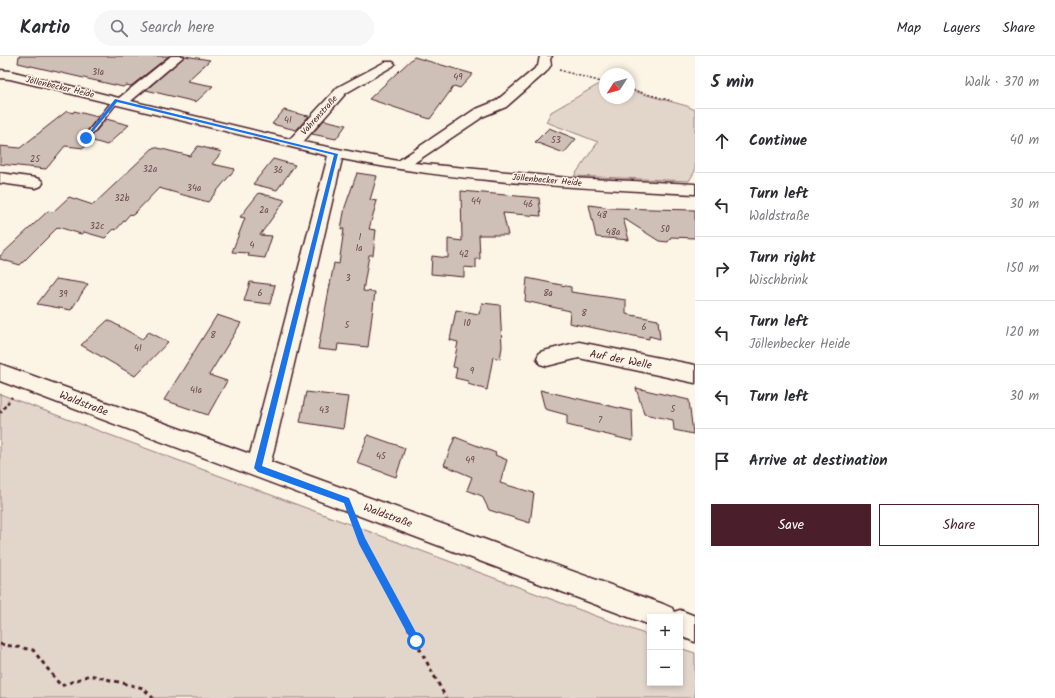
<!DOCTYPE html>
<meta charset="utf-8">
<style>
body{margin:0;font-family:Kalam,sans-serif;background:#f7f7f7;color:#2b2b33}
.controls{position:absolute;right:12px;bottom:12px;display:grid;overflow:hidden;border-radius:0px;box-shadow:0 2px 6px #0003}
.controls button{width:36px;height:36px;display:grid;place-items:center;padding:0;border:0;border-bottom:1px solid #e1e1e2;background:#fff;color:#2b2b33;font:20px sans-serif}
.compass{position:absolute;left:599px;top:12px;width:36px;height:36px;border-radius:50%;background:#fff;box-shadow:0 2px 6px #0003;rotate:234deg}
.stop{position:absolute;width:12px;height:12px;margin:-9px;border:3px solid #1a73e8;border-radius:50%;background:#fff}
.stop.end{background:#1a73e8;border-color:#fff;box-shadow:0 1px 4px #0008}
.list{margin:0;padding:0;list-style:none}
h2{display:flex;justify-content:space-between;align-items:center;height:52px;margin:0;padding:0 16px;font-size:17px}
h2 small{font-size:13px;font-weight:400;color:#7c7c81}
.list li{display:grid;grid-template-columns:26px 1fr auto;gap:12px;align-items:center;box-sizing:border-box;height:64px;padding:0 16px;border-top:1px solid #e1e1e2}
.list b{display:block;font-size:15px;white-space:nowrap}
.list p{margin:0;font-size:13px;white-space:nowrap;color:#7c7c81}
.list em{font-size:13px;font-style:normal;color:#7c7c81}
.actions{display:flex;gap:8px;padding:12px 16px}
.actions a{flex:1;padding:9px 0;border:1px solid #4a1f2b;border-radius:0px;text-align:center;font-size:14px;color:#4a1f2b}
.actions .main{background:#4a1f2b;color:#fff}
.icon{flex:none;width:22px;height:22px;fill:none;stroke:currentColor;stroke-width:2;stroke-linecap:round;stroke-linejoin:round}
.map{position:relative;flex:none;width:695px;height:642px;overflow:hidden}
header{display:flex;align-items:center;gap:24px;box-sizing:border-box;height:56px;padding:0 20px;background:#fff;border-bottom:1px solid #e1e1e2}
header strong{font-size:19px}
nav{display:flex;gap:22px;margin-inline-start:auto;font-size:14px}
.search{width:280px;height:36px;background:#f7f7f7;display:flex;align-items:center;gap:10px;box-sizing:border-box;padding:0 14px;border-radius:22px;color:#7c7c81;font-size:15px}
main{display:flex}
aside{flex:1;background:#fff}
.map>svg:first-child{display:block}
</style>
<header>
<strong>Kartio</strong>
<div class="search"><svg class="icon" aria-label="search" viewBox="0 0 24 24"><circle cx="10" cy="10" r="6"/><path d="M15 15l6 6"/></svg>Search here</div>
<nav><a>Map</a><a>Layers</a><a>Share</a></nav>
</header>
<main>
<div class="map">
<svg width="695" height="642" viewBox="0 0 695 642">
<rect width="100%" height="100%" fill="#fcf5e5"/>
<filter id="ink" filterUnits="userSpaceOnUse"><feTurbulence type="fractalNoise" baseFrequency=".025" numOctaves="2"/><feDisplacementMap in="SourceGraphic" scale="8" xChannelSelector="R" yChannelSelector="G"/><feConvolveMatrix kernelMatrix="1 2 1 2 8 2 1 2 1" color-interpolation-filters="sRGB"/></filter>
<g filter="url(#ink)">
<path fill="#e2d5ca" stroke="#967a7a" d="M 601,27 L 605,28 L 605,42 L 629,42 L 629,34 L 687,50 L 695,54 L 695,115 L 689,125 L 574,120 L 598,86 L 546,66 L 551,56 Z
M 0,338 L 650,580 L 650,627 L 680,627 L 680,592 L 695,597 L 695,642 L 0,642 Z"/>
<path fill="#cfc0b7" stroke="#4a1f2b" d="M 19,0 L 169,0 L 131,30 L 126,29 L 123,31 L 18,7 Z
M 185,0 L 210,4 L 187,25 L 213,30 L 196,46 L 146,34 Z
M 414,1 L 473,18 L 460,32 L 454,30 L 430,63 L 369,43 Z
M 284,54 L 303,59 L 309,60 L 296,74 L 272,68 Z
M 67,55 L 73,57 L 74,55 L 98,61 L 83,80 L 84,84 L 89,84 L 106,63 L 129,69 L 107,89 L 90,84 L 84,92 L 65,90 L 46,113 L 0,108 L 0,90 L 20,92 Z
M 324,64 L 346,69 L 336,83 L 312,78 Z
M 549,72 L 576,83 L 564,97 L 535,86 Z
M 198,90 L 222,96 L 212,108 L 235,113 L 208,146 L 159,132 L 133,159 L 130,158 L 116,174 L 114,173 L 105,182 L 84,176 L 81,178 L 58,171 L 20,209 L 0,203 L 0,200 L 48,155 L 53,156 L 69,141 L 93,149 L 154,91 L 190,100 Z
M 273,103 L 295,109 L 277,134 L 253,128 Z
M 357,117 L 377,120 L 370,144 L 377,145 L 369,173 L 376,174 L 373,199 L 369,199 L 363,235 L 375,236 L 368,291 L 338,288 L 337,295 L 318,293 L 334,207 L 339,208 L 344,173 L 341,173 L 345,151 Z
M 461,135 L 539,142 L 541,160 L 503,157 L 508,179 L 479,179 L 480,203 L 476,203 L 476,212 L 464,211 L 464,221 L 431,218 L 432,200 L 448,202 L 448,183 L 462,185 Z
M 259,137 L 285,144 L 260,179 L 272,180 L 265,202 L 248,200 L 249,197 L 232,196 L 245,162 L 240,161 Z
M 589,149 L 611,152 L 695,154 L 695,182 L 671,181 L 668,186 L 659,185 L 623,162 L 629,184 L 596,181 Z
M 527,222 L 571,231 L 571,236 L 626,244 L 626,258 L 658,264 L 660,283 L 649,280 L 649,283 L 569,267 L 570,255 L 525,245 Z
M 56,223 L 88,228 L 71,254 L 37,248 Z
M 250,226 L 275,229 L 270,248 L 244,245 Z
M 482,247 L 500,249 L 502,291 L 500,303 L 493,301 L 487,334 L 468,328 L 468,325 L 455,322 L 457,312 L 453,311 L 458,286 L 450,284 L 456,254 L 479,258 Z
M 217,259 L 241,267 L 209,319 L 227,325 L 208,359 L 164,344 Z
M 108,264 L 142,283 L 149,276 L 168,286 L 135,320 L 81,289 Z
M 636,332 L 689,344 L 693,378 L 674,374 L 673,364 L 644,358 Z
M 540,334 L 632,355 L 633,385 L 567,369 L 567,359 L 545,353 Z
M 306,336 L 348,341 L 343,373 L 300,366 Z
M 368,379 L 405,392 L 396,421 L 357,407 Z
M 455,381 L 496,397 L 495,399 L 507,404 L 500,427 L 534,437 L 530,467 L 489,454 L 482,440 L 467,434 L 472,421 L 444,409 Z"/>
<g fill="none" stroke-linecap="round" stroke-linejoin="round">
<defs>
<path id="service" d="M 114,43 L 119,44 L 88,83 L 84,83 L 84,81 Z"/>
<path id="minor" d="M 171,0 L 184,0 L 131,45 L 290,83 L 338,31 L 385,6 L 393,6 L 395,8 L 393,10 L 346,37 L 303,86 L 398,105 L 474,54 L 496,45 L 538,10 L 540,0 L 552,0 L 550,3 L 551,9 L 546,16 L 506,51 L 484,60 L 414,107 L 569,122 L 695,128 L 695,138 C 577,132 458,126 342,103 L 271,406 L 663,548 L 672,552 L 674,556 L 680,554 L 695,560 L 695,586 L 680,580 L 680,561 L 650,561 L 650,569 L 0,325 L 0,308 L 250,398 L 328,100 L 10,23 L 0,22 L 0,14 L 10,15 L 119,42 Z
M 0,117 L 36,122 L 41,124 L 43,127 L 41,130 L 36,132 L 0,127 Z
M 579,286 L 695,309 L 695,327 L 579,302 L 547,310 L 540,308 L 537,302 L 540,296 Z"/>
</defs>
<use href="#service" stroke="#4a1f2b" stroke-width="3"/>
<use href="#minor" stroke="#4a1f2b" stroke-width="3"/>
<path stroke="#4a1f2b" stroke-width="1.5" stroke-dasharray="2 2" stroke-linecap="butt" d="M 559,14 L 605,27
M 629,33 L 672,45"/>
<path stroke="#4a1f2b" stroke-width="2.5" stroke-dasharray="3 3" stroke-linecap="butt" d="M 0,357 L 12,341"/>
<path stroke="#4a1f2b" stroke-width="3" stroke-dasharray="4 4" stroke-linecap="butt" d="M 357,471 L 362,485 L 446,642
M 0,588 L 33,594 L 61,630 L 90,619 L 143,632 L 153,642"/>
<use href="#service" fill="#fcf5e5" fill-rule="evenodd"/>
<use href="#minor" fill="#fcf5e5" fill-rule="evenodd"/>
</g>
</g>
<path fill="#1a73e8" d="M 115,43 L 338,98 L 262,410 L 349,442 L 365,482 L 419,582 L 420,585 L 419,588 L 416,589 L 413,588 L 359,488 L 344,447 L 258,416 L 254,412 L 334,99 L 117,46 L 87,83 L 84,83 Z"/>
<g text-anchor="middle" stroke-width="3" stroke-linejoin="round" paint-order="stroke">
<g font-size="9" fill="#6b474e">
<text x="98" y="19">31a</text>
<text x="458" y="24">49</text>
<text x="288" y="67">41</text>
<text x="556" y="87">53</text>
<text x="35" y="106">25</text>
<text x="150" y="116">32a</text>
<text x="278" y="117">36</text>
<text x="194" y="135">34a</text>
<text x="122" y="145">32b</text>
<text x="476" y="148">44</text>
<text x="528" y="151">46</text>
<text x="264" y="157">2a</text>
<text x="602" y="162">48</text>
<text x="97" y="173">32c</text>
<text x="665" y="176">50</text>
<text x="613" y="179">48a</text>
<text x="360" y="184">1</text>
<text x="252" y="192">4</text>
<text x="359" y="195">1a</text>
<text x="464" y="201">42</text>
<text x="348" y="225">3</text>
<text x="260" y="240">6</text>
<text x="548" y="240">8a</text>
<text x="63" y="241">39</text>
<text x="584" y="260">8</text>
<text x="467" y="270">10</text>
<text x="347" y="272">5</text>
<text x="644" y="274">6</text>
<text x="213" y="282">8</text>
<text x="138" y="295">41</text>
<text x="472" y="318">9</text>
<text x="196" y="337">41a</text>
<text x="673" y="356">5</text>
<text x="324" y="357">43</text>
<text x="600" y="367">7</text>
<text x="381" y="403">45</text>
<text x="470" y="407">49</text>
</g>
<g font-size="9" fill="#4a1f2b" stroke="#fcf5e5">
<text transform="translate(60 31) rotate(13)" y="3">Jöllenbecker Heide</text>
<text transform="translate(319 59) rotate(-48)" y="3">Vahrenstraße</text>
<text transform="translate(547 124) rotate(5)" y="3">Jöllenbecker Heide</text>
</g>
<g font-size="11" fill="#4a1f2b" stroke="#fcf5e5">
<text transform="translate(621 303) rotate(11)" y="4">Auf der Welle</text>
<text transform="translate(84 347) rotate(21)" y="4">Waldstraße</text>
<text transform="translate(388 459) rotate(20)" y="4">Waldstraße</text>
</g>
</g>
</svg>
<div class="controls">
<button>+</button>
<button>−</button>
</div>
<svg class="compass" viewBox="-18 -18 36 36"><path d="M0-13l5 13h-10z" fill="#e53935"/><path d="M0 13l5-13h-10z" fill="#7c7c81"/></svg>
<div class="stop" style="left:416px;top:585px"></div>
<div class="stop end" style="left:86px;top:82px"></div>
</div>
<aside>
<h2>5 min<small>Walk · 370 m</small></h2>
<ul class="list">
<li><svg class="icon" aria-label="ahead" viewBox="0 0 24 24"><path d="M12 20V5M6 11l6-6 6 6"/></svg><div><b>Continue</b></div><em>40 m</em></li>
<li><svg class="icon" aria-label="left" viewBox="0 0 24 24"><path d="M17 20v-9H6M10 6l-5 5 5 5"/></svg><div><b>Turn left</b><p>Waldstraße</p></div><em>30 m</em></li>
<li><svg class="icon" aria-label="right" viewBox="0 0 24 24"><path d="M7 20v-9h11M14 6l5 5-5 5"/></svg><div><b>Turn right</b><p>Wischbrink</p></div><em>150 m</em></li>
<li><svg class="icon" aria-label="left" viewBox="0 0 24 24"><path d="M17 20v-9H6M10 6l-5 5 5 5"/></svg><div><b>Turn left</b><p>Jöllenbecker Heide</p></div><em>120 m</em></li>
<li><svg class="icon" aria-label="left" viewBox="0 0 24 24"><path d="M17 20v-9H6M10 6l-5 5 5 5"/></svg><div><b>Turn left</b></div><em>30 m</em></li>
<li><svg class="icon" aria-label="arrive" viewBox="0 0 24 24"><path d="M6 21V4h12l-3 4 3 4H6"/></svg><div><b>Arrive at destination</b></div></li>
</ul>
<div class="actions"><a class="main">Save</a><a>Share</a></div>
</aside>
</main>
